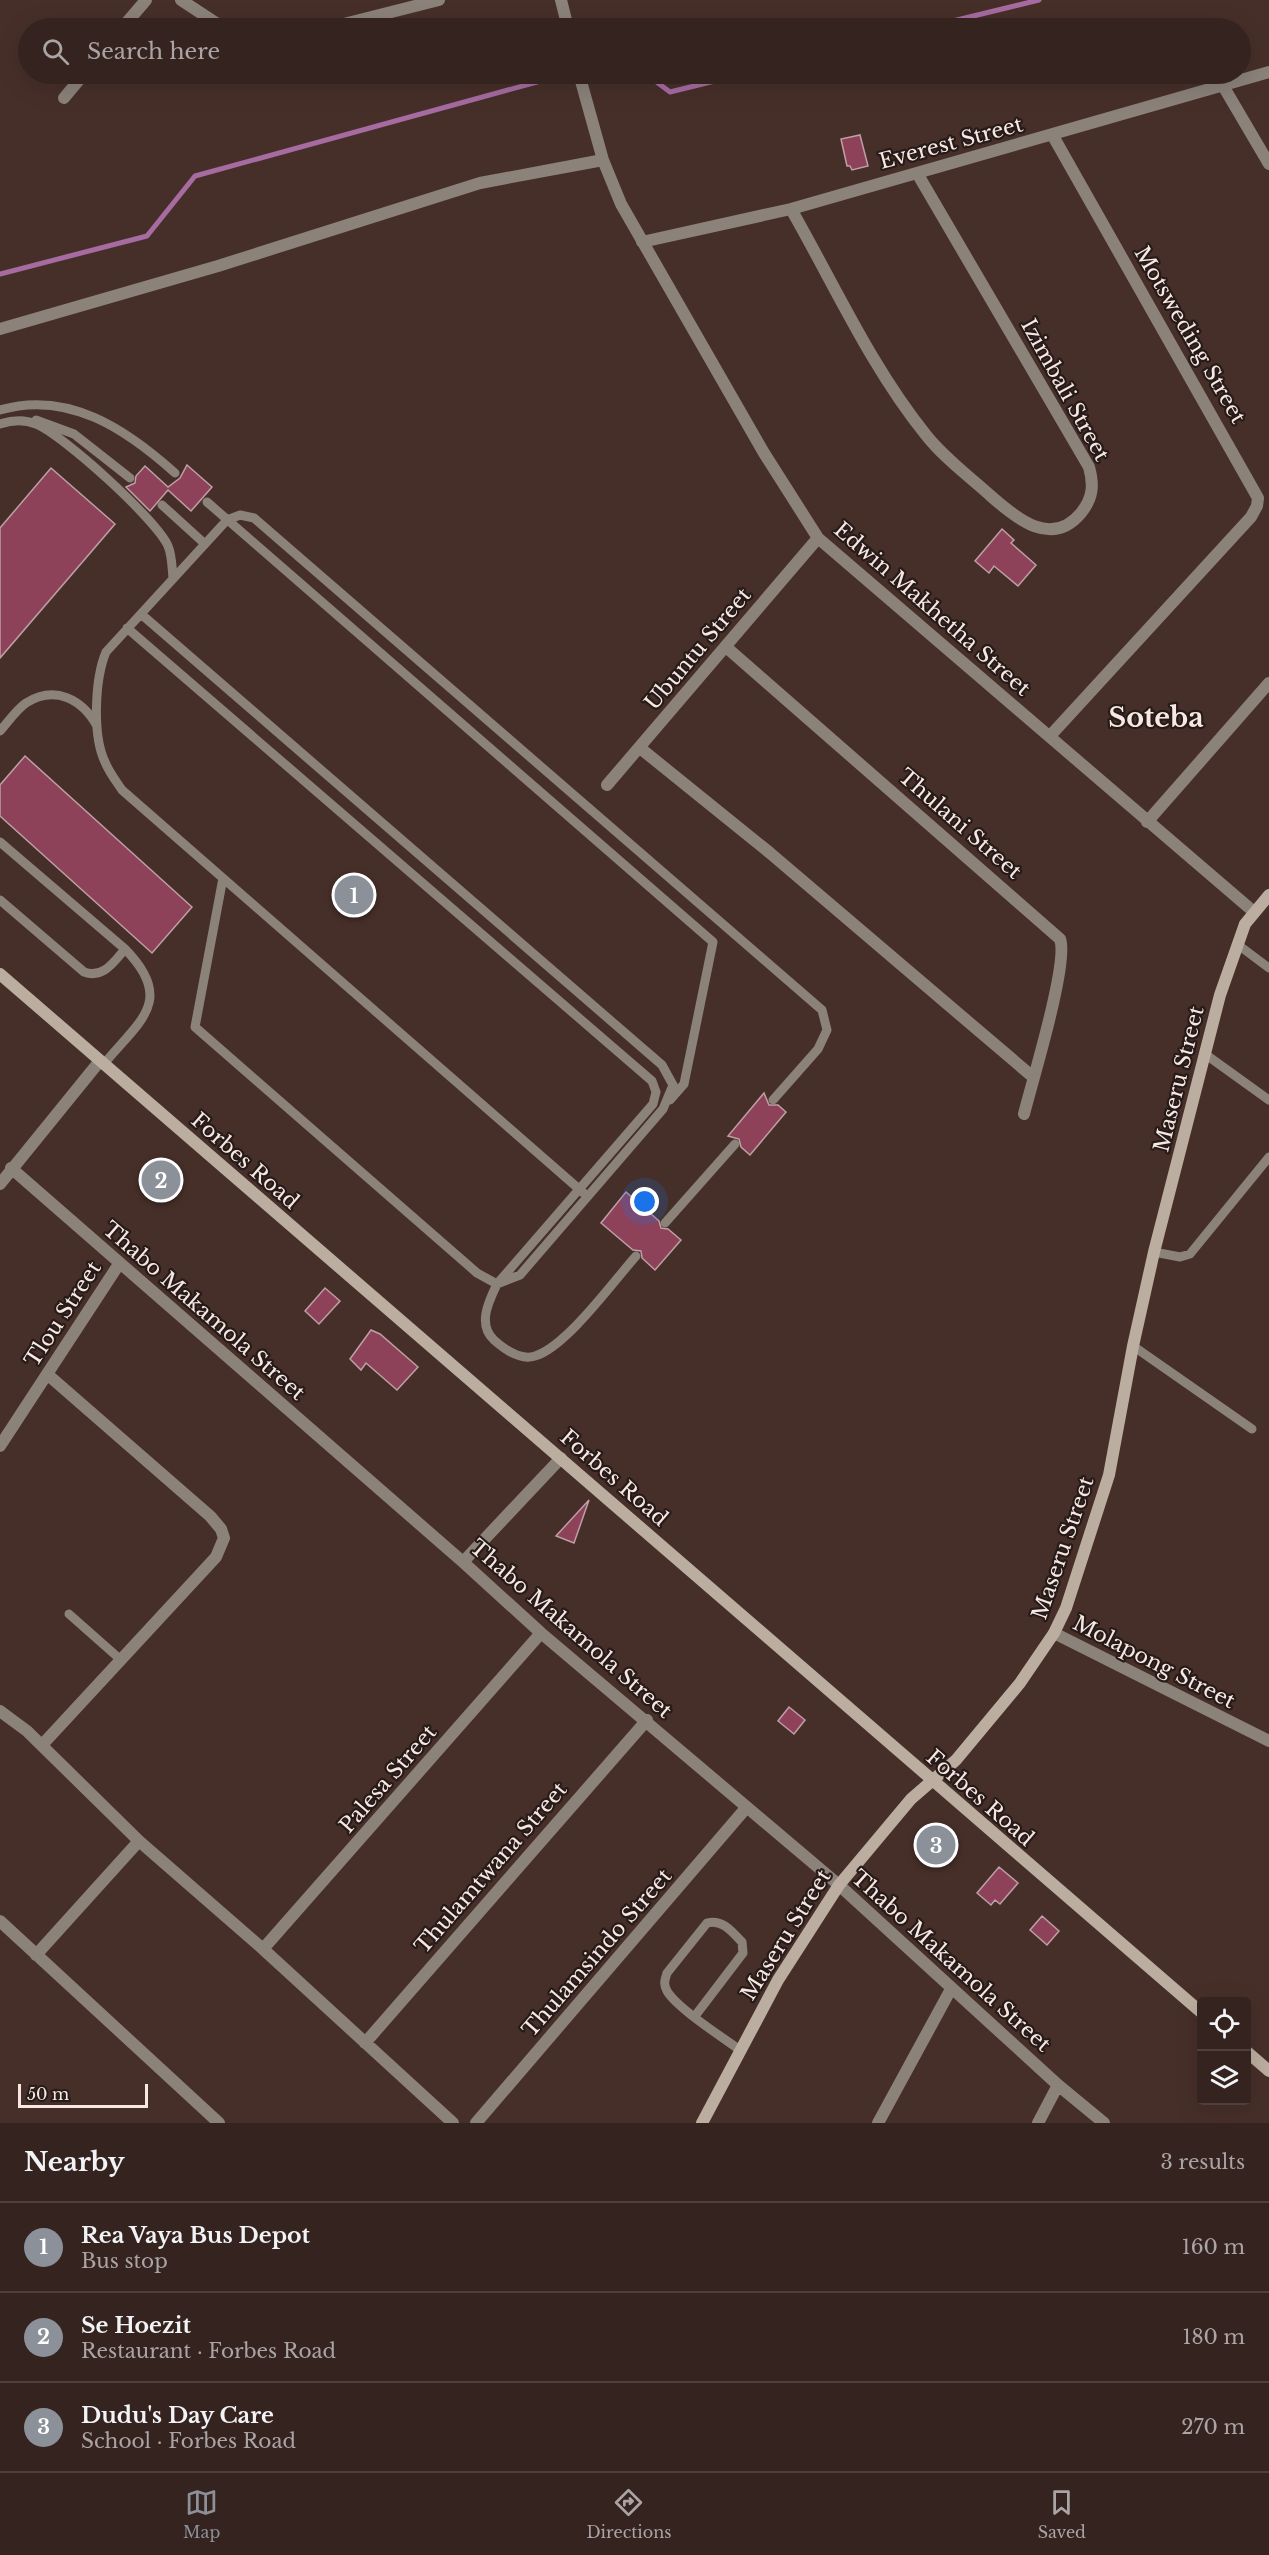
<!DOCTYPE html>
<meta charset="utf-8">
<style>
body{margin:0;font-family:"Libre Baskerville",serif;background:#3d2b28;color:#f1f3f6}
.controls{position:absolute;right:18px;bottom:18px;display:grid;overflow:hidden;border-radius:6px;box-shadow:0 6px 24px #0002}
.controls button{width:54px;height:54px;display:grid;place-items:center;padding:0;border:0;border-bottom:2px solid #4f403d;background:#35231f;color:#f1f3f6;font:30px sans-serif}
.scale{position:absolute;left:18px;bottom:15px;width:130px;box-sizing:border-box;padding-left:6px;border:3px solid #f8e8e4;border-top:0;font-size:16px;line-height:21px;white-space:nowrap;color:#f8e8e4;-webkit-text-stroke:4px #261b18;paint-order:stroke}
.you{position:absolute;left:645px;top:1202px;width:21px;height:21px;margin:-15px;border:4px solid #fff;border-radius:50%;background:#1a73e8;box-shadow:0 0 0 9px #1a73e833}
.badge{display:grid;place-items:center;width:39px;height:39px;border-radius:50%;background:#8c9099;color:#fff;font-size:20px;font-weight:700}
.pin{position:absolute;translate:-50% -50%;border:3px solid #fff;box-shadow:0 2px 6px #0006}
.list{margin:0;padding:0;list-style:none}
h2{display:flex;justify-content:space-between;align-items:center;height:78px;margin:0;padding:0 24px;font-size:26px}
h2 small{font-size:20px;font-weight:400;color:#aaa4a4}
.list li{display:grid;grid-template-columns:39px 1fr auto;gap:18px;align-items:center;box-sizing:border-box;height:90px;padding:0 24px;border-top:2px solid #4f403d}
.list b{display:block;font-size:22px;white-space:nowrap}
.list p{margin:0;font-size:20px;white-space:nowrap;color:#aaa4a4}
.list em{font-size:20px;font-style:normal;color:#aaa4a4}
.icon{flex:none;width:33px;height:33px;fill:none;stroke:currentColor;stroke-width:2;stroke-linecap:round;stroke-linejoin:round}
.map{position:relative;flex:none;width:1269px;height:2123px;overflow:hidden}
.search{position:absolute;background:#35231f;box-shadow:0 6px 24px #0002;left:18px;right:18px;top:18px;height:66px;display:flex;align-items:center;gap:15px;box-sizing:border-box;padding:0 21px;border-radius:33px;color:#aaa4a4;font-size:22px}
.sheet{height:348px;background:#35231f}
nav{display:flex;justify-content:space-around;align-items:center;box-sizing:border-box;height:84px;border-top:2px solid #4f403d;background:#35231f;font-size:16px;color:#aaa4a4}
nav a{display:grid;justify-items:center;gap:3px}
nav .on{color:#8c9099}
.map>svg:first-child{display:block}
</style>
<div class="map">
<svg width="1269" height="2123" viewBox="0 0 1269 2123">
<rect width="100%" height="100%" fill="#472f29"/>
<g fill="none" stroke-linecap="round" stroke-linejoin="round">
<path stroke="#a66ba1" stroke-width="5" d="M 924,28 L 1039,0
M 646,74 L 670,92 L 743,74
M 0,274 L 147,236 L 195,176 L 548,79"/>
</g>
<path fill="#8e4259" stroke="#bd9fa6" stroke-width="1.5" d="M 860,135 L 868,166 L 852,170 L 850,166 L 847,166 L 841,139 Z
M 187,465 L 212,487 L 191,511 L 168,490 L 150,511 L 126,487 L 135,483 L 136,476 L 145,466 L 168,487 L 180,478 Z
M 51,468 L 115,524 L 0,658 L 0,528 Z
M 1002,529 L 1014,540 L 1011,543 L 1036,565 L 1018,586 L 994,566 L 989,573 L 975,561 Z
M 25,756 L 192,907 L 152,953 L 0,816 L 0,785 Z
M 764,1093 L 769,1105 L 778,1105 L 786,1112 L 750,1155 L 741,1147 L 739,1139 L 728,1136 Z
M 626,1192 L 659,1221 L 661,1228 L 668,1229 L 681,1240 L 655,1270 L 642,1258 L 641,1251 L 633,1250 L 601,1223 Z
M 325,1288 L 340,1301 L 319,1324 L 305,1311 Z
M 371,1330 L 380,1334 L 418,1367 L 397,1390 L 366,1363 L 361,1370 L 350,1359 Z
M 589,1500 L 574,1543 L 556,1536 Z
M 789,1707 L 805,1720 L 794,1734 L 778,1721 Z
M 942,1828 L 949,1839 L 934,1851 L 926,1838 Z
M 999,1867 L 1018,1883 L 1000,1904 L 995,1900 L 991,1905 L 977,1893 Z
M 1042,1916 L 1059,1931 L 1047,1945 L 1030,1930 Z"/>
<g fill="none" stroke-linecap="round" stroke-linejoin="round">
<path stroke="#8b837a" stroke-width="9" d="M 0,410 C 68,390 126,429 175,473
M 36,420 L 74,434 L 130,478
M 0,424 C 12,420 24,419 36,424 C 62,434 157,520 168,546 C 172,555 172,568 173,578
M 207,502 L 713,942 L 684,1084 L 670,1100
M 162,505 L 205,544
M 141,614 L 662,1065 L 673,1085 L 663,1109 L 520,1275 L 497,1284 L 477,1273 L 195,1027 L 223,878
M 127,628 L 652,1081 L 656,1092 L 653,1104 L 497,1284 C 489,1301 477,1324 494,1340 C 504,1349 520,1361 535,1356 C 566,1347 613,1282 636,1256
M 0,731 C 8,722 17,709 26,703 C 55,685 82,699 97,726
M 0,842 L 125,949 C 176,1001 139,1021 103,1065
M 0,900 L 84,972 C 103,979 114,962 125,949
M 1237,944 L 1269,968
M 1205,1054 L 1269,1100
M 587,1196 L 122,790 C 116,781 109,772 105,762 C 92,735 95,678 106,652 L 227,520 L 240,515 L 254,518 L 822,1010 L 827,1030 L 818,1049 L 773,1100
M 665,1223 L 735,1144
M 1154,1252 L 1180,1257 L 1190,1254 L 1269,1157
M 1133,1346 L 1252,1429
M 69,1614 L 121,1660
M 695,2016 L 743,1953 L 742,1942 C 732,1932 723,1919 707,1923 L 667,1973 C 665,1979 663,1984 667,1991 C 677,2008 722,2037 740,2050"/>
<path stroke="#8b837a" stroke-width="12" d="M 181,0 L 216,23 L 235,28
M 561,0 L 568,28
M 122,28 L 146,0
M 328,28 L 439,0
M 579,74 L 603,160 L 621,204 L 764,453 L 818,538 L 1254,912
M 1222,84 L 1269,164
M 64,98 L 84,74
M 791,209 C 834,284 871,367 926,435 C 944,458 970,477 992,497 C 1017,519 1052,548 1081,513 C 1093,498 1094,485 1089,467 L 917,173
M 642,242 L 791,209 L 1269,72
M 0,329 L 218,266 L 480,183 L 603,160
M 726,647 L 1060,939 C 1069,962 1032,1082 1024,1114
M 1050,736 L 1251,517 L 1257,506 L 1258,498 L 1053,136
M 640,748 L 770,853 L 1033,1077
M 607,785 L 818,538
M 1147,822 L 1269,683
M 11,1168 L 463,1562 L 541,1633 L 839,1885 L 1058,2085 L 1104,2123
M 0,1184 L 99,1062
M 0,1446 L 119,1264
M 463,1562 L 561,1458
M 1054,1633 L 1269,1741
M 0,1711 L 27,1731 L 139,1841 L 263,1949 L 453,2123
M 42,1745 L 216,1557 L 224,1538 L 221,1529 L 210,1516 L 47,1374
M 0,1921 L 219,2123
M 263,1949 L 541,1633
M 36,1955 L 139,1841
M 365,2043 L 647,1720
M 476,2123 L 746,1808
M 878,2123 L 951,1989
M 1038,2123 L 1058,2085"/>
<path stroke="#bbaea0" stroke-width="12" d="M 0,974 L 1202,2013
M 1246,2051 L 1269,2071
M 702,2123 L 778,1980 L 839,1885 L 911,1799 L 956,1760 L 1020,1683 L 1054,1633 L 1066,1608 L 1109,1475 L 1133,1346 L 1154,1252 L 1220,995 L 1245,924 L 1269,895"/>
</g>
<g text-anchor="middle" stroke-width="4.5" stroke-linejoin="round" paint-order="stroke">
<g font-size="21" fill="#f8e8e4" stroke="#261b18">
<text transform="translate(951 143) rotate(-15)" y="7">Everest Street</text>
<text transform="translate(1190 335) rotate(60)" y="7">Motsweding Street</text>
<text transform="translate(1065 390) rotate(61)" y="7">Izimbali Street</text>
<text transform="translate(932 609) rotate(41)" y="7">Edwin Makhetha Street</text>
<text transform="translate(698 649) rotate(-50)" y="7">Ubuntu Street</text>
<text transform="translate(960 824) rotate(41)" y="7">Thulani Street</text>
<text transform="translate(1179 1079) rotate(-76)" y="7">Maseru Street</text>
<text transform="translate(245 1161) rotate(41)" y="7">Forbes Road</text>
<text transform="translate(204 1311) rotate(41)" y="7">Thabo Makamola Street</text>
<text transform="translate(63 1314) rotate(-57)" y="7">Tlou Street</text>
<text transform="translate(614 1478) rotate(41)" y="7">Forbes Road</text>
<text transform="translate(1063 1548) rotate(-71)" y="7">Maseru Street</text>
<text transform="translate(571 1629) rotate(41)" y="7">Thabo Makamola Street</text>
<text transform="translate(1154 1662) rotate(27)" y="7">Molapong Street</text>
<text transform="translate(388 1779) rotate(-49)" y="7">Palesa Street</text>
<text transform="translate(980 1798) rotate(41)" y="7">Forbes Road</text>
<text transform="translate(491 1868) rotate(-49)" y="7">Thulamtwana Street</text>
<text transform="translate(786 1935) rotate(-58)" y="7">Maseru Street</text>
<text transform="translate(597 1953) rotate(-49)" y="7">Thulamsindo Street</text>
<text transform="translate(951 1961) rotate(42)" y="7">Thabo Makamola Street</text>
</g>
<g font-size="27" font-weight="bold" fill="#f8e8e4" stroke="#261b18">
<text x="1156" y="727">Soteba</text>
</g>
</g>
</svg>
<div class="controls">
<button><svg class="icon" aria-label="locate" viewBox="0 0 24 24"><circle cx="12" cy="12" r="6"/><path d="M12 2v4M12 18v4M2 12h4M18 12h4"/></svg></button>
<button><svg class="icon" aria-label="layers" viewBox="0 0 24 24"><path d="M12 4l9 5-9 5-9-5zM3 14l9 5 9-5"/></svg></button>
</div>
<div class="scale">50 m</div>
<div class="you"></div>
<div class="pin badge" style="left:354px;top:895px">1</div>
<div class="pin badge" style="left:161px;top:1180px">2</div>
<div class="pin badge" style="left:936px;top:1845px">3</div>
<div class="search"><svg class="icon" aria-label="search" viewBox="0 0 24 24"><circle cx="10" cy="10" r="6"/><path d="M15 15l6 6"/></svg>Search here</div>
</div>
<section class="sheet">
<h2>Nearby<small>3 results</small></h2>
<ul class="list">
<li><span class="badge">1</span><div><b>Rea Vaya Bus Depot</b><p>Bus stop</p></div><em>160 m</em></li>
<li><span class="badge">2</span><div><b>Se Hoezit</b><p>Restaurant · Forbes Road</p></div><em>180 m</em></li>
<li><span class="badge">3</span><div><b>Dudu's Day Care</b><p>School · Forbes Road</p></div><em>270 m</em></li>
</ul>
</section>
<nav>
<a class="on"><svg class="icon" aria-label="map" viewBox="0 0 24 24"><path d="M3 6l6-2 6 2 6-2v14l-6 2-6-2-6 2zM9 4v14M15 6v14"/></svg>Map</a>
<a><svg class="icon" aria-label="directions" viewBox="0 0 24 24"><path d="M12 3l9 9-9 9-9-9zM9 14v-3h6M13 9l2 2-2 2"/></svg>Directions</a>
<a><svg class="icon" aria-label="saved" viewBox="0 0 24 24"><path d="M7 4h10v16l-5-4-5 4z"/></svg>Saved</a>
</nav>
